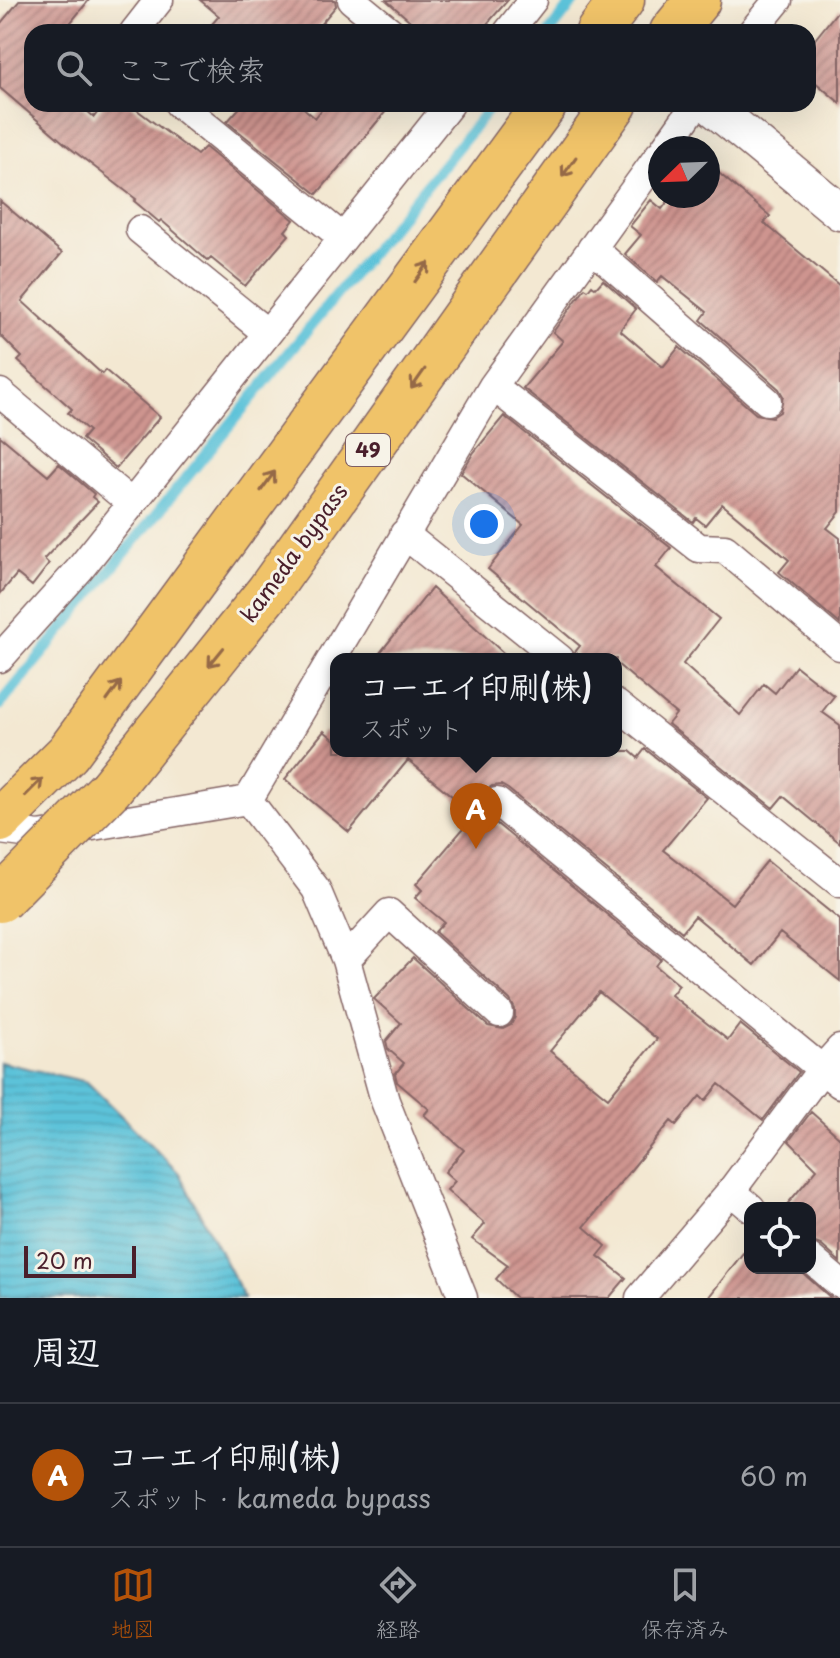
<!DOCTYPE html>
<html lang="ja">
<meta charset="utf-8">
<style>
body{margin:0;font-family:"Playpen Sans","Klee One",sans-serif;background:#242831;color:#f1f3f6}
.controls{position:absolute;right:24px;bottom:24px;display:grid;overflow:hidden;border-radius:16px;box-shadow:0 8px 32px #0002}
.controls button{width:72px;height:72px;display:grid;place-items:center;padding:0;border:0;border-bottom:2px solid #363941;background:#171b24;color:#f1f3f6;font:40px sans-serif}
.compass{position:absolute;left:648px;top:136px;width:72px;height:72px;border-radius:50%;background:#171b24;box-shadow:0 8px 32px #0002;rotate:247deg}
.scale{position:absolute;left:24px;bottom:20px;width:112px;box-sizing:border-box;padding-left:8px;border:4px solid #4a1f2b;border-top:0;font-size:22px;line-height:28px;white-space:nowrap;color:#4a1f2b;-webkit-text-stroke:6px #f7f3e8;paint-order:stroke}
.you{position:absolute;left:484px;top:524px;width:28px;height:28px;margin:-20px;border:6px solid #fff;border-radius:50%;background:#1a73e8;box-shadow:0 0 0 12px #1a73e833}
.badge{display:grid;place-items:center;width:52px;height:52px;border-radius:50%;background:#b45309;color:#fff;font-size:26px;font-weight:700}
.pin{position:absolute;translate:-50% -66px;filter:drop-shadow(0 2px 4px #0008)}
.pin::after{content:'';position:absolute;top:42px;width:28px;height:24px;background:inherit;clip-path:polygon(0 0,100% 0,50% 100%)}
.popup{position:absolute;left:330px;top:653px;width:292px;height:104px;box-sizing:border-box;display:grid;place-content:center;border-radius:16px;background:#171b24;filter:drop-shadow(0 2px 6px #0005);font-size:26px;white-space:nowrap;color:#9ea1a6}
.popup b{font-size:30px;color:#f1f3f6}
.popup::after{content:'';position:absolute;left:50%;top:100%;margin-left:-16px;border:16px solid transparent;border-top-color:#171b24}
.list{margin:0;padding:0;list-style:none}
h2{display:flex;justify-content:space-between;align-items:center;height:104px;margin:0;padding:0 32px;font-size:34px}
h2 small{font-size:26px;font-weight:400;color:#9ea1a6}
.list li{display:grid;grid-template-columns:52px 1fr auto;gap:24px;align-items:center;box-sizing:border-box;height:144px;padding:0 32px;border-top:2px solid #363941}
.list b{display:block;font-size:30px;white-space:nowrap}
.list p{margin:0;font-size:26px;white-space:nowrap;color:#9ea1a6}
.list em{font-size:26px;font-style:normal;color:#9ea1a6}
.icon{flex:none;width:44px;height:44px;fill:none;stroke:currentColor;stroke-width:2;stroke-linecap:round;stroke-linejoin:round}
.map{position:relative;flex:none;width:840px;height:1298px;overflow:hidden}
.search{position:absolute;background:#171b24;box-shadow:0 8px 32px #0002;left:24px;right:24px;top:24px;height:88px;display:flex;align-items:center;gap:20px;box-sizing:border-box;padding:0 28px;border-radius:24px;color:#9ea1a6;font-size:30px}
.sheet{height:248px;background:#171b24}
nav{display:flex;justify-content:space-around;align-items:center;box-sizing:border-box;height:112px;border-top:2px solid #363941;background:#171b24;font-size:22px;color:#9ea1a6}
nav a{display:grid;justify-items:center;gap:4px}
nav .on{color:#b45309}
.map>svg:first-child{display:block}
</style>
<div class="map">
<svg width="840" height="1298" viewBox="0 0 840 1298">
<defs>
<pattern id="water-rules" width="6" height="5" patternUnits="userSpaceOnUse" patternTransform="scale(2)"><rect width="6" height="5" fill="#5cc2d9"/><path d="M0 2.5h6" fill="none" stroke="#52a6ba"/></pattern>
<pattern id="building-hatch" width="6" height="6" patternUnits="userSpaceOnUse" patternTransform="scale(2)"><rect width="6" height="6" fill="#ce948f"/><path d="M-1 1l2-2M0 6l6-6M5 7l2-2" fill="none" stroke="#a97875"/></pattern>
</defs>
<rect width="100%" height="100%" fill="#f7f3e8"/>
<filter id="ink" filterUnits="userSpaceOnUse"><feTurbulence type="fractalNoise" baseFrequency=".0125" numOctaves="2"/><feDisplacementMap in="SourceGraphic" scale="16" xChannelSelector="R" yChannelSelector="G"/><feConvolveMatrix kernelMatrix="1 2 1 2 8 2 1 2 1" color-interpolation-filters="sRGB"/></filter>
<filter id="wash" filterUnits="userSpaceOnUse"><feTurbulence type="fractalNoise" baseFrequency=".006" numOctaves="4" result="noise"/><feDisplacementMap in="SourceGraphic" scale="32" xChannelSelector="R" yChannelSelector="G"/><feGaussianBlur stdDeviation="1.8" result="paint"/><feColorMatrix in="noise" values="0 0 0 0 0 0 0 0 0 0 0 0 0 0 0 0 0 1.4 0 .05"/><feComposite in="paint" operator="in"/></filter>
<g filter="url(#wash)">
<rect width="100%" height="100%" fill="#f3e8d2"/>
<path fill="url(#water-rules)" stroke="#537082" stroke-width="2" d="M 0,1062 L 87,1082 L 179,1173 L 244,1298 L 0,1298 Z"/>
<g fill="none" stroke-linecap="round" stroke-linejoin="round">
<path stroke="#5cc2d9" stroke-width="11" d="M 550,32 L 575,0
M 0,705 L 493,104"/>
</g>
<g id="blocks">
<path fill="url(#building-hatch)" fill-rule="evenodd" d="M 20,0 L 89,0 L 63,32 L 32,32 L 32,104 L 79,104 L 94,117 L 104,104 L 129,104 L 197,155 L 205,147 L 294,220 L 285,231 L 289,235 L 245,286 L 211,258 L 208,261 L 161,220 L 159,222 L 134,201 L 136,199 L 70,148 L 0,88 L 0,24 Z
M 200,0 L 335,0 L 336,6 L 314,32 L 205,32 L 219,16 Z
M 386,0 L 508,0 L 480,32 L 423,32 Z
M 840,8 L 840,103 L 808,76 L 808,48 Z
M 243,104 L 299,104 L 315,118 L 326,104 L 392,104 L 317,194 L 227,122 Z
M 708,164 L 770,216 L 764,223 L 840,286 L 840,512 L 827,528 L 840,538 L 840,624 L 779,572 L 789,560 L 722,504 L 705,525 L 696,518 L 693,522 L 523,388 L 563,341 L 553,332 L 585,288 L 588,290 L 592,285 L 596,288 L 603,280 L 636,309 L 620,330 L 663,367 L 679,347 L 756,414 L 772,417 L 780,412 L 783,396 L 779,389 L 701,320 L 707,312 L 662,276 L 657,282 L 625,254 L 641,235 L 630,226 L 651,200 L 662,209 L 672,196 L 708,196 Z
M 0,201 L 62,253 L 22,301 L 102,374 L 105,370 L 160,417 L 116,468 L 82,439 L 89,431 L 68,413 L 72,409 L 18,361 L 22,357 L 0,335 Z
M 504,416 L 671,548 L 656,567 L 719,619 L 683,664 L 740,715 L 764,684 L 775,693 L 796,666 L 834,696 L 822,712 L 840,725 L 840,843 L 783,796 L 773,808 L 668,724 L 676,714 L 616,663 L 616,659 L 577,659 L 575,652 L 580,646 L 488,569 L 523,525 L 461,473 L 474,452 Z
M 0,436 L 48,476 L 59,464 L 94,494 L 92,497 L 98,502 L 44,559 L 49,564 L 32,586 L 17,574 L 0,594 Z
M 432,588 L 510,659 L 375,659 Z
M 324,731 L 336,741 L 336,751 L 630,751 L 638,758 L 645,749 L 707,798 L 663,850 L 732,904 L 767,861 L 840,920 L 840,981 L 780,933 L 754,965 L 695,916 L 682,932 L 508,789 L 501,785 L 492,786 L 483,792 L 481,807 L 486,815 L 661,959 L 656,966 L 679,985 L 671,995 L 728,1040 L 740,1024 L 799,1072 L 763,1120 L 719,1084 L 705,1101 L 700,1096 L 676,1125 L 671,1121 L 584,1227 L 606,1246 L 598,1256 L 626,1278 L 609,1298 L 516,1298 L 496,1279 L 508,1265 L 472,1239 L 485,1224 L 447,1190 L 455,1181 L 445,1172 L 464,1150 L 424,1115 L 429,1109 L 397,1082 L 395,1074 L 404,1063 L 388,1049 L 386,1041 L 401,1023 L 374,999 L 413,958 L 488,1026 L 503,1029 L 511,1025 L 515,1017 L 515,1009 L 510,1000 L 435,932 L 444,922 L 415,898 L 422,890 L 416,884 L 475,815 L 408,760 L 349,832 L 285,779 ZM 599,992 L 657,1039 L 608,1098 L 550,1051 Z
M 811,1112 L 840,1138 L 840,1262 L 821,1245 L 810,1241 L 810,1208 L 784,1208 L 817,1169 L 789,1141 Z
M 743,1253 L 750,1259 L 750,1268 L 797,1268 L 831,1298 L 708,1298 Z"/>
</g>
</g>
<g filter="url(#ink)">
<use href="#blocks" fill-opacity="0" stroke="#856565" stroke-width="2"/>
<g fill="none" stroke-linecap="round" stroke-linejoin="round">
<defs>
<path id="minor" d="M 352,0 L 391,32
M 134,32 L 159,0
M 508,32 L 533,0
M 752,32 L 778,0
M 179,104 L 343,238
M 665,148 L 696,104
M 140,230 L 267,333
M 592,248 L 767,401
M 493,386 L 699,548 L 725,549 L 840,646
M 0,393 L 131,503
M 404,534 L 560,659
M 0,658 L 79,570 L 450,104
M 616,704 L 840,883
M 248,800 L 493,386 L 660,154
M 248,800 L 316,889 L 346,960 L 385,1101 L 463,1298
M 497,802 L 840,1084
M 0,830 L 39,835 L 248,800
M 346,960 L 389,913 L 499,1013
M 731,1191 L 751,1208
M 810,1258 L 840,1284
M 640,1298 L 731,1191 L 822,1069 L 840,1049"/>
<path id="tertiary" d="M 709,104 L 840,212"/>
<path id="trunk" d="M 598,32 L 622,0
M 672,32 L 698,0
M 110,789 L 268,592 L 615,104
M 0,820 L 68,753 L 545,104"/>
</defs>
<use href="#minor" stroke="#856565" stroke-width="31"/>
<use href="#tertiary" stroke="#856565" stroke-width="39"/>
<use href="#trunk" stroke="#856565" stroke-width="47"/>
<use href="#minor" stroke="#fff" stroke-width="28"/>
<use href="#tertiary" stroke="#fff" stroke-width="36"/>
<use href="#trunk" stroke="#f0c369" stroke-width="44"/>
<defs>
<path id="trunk-bridge" d="M 0,900 L 110,789"/>
</defs>
<use href="#trunk-bridge" stroke="#856565" stroke-width="47" stroke-linecap="butt"/>
<use href="#trunk-bridge" stroke="#f0c369" stroke-width="44"/>
</g>
<defs><path id="oneway-shaft" d="M-6 0H5M1.5-3L5.5 0L1.5 3" fill="none" stroke-width="1.6" stroke-linecap="round" stroke-linejoin="round" transform="scale(2)"/></defs>
<g stroke="#956947">
<use href="#oneway-shaft" transform="translate(569 167) rotate(125)"/>
<use href="#oneway-shaft" transform="translate(422 272) rotate(-54)"/>
<use href="#oneway-shaft" transform="translate(418 379) rotate(125)"/>
<use href="#oneway-shaft" transform="translate(268 481) rotate(-54)"/>
<use href="#oneway-shaft" transform="translate(216 657) rotate(129)"/>
<use href="#oneway-shaft" transform="translate(114 691) rotate(-54)"/>
<use href="#oneway-shaft" transform="translate(34 787) rotate(-45)"/>
</g>
</g>
<g text-anchor="middle" stroke-width="6" stroke-linejoin="round" paint-order="stroke">
<rect fill="#f7f3e8" stroke="#7e5f64" stroke-width="2" x="346" y="434" width="44" height="32" rx="6"/>
<g font-size="20" font-weight="bold" fill="#4a1f2b">
<text x="368" y="457">49</text>
</g>
<g font-size="22" fill="#4a1f2b" stroke="#f7f3e8">
<text transform="translate(294 553) rotate(-54)" y="8">kameda bypass</text>
</g>
</g>
</svg>
<div class="controls">
<button><svg class="icon" aria-label="locate" viewBox="0 0 24 24"><circle cx="12" cy="12" r="6"/><path d="M12 2v4M12 18v4M2 12h4M18 12h4"/></svg></button>
</div>
<svg class="compass" viewBox="-18 -18 36 36"><path d="M0-13l5 13h-10z" fill="#e53935"/><path d="M0 13l5-13h-10z" fill="#9ea1a6"/></svg>
<div class="scale">20 m</div>
<div class="you"></div>
<div class="pin badge" style="left:476px;top:849px">A</div>
<div class="popup"><b>コーエイ印刷(株)</b>スポット</div>
<div class="search"><svg class="icon" aria-label="search" viewBox="0 0 24 24"><circle cx="10" cy="10" r="6"/><path d="M15 15l6 6"/></svg>ここで検索</div>
</div>
<section class="sheet">
<h2>周辺<small></small></h2>
<ul class="list">
<li><span class="badge">A</span><div><b>コーエイ印刷(株)</b><p>スポット · kameda bypass</p></div><em>60 m</em></li>
</ul>
</section>
<nav>
<a class="on"><svg class="icon" aria-label="map" viewBox="0 0 24 24"><path d="M3 6l6-2 6 2 6-2v14l-6 2-6-2-6 2zM9 4v14M15 6v14"/></svg>地図</a>
<a><svg class="icon" aria-label="directions" viewBox="0 0 24 24"><path d="M12 3l9 9-9 9-9-9zM9 14v-3h6M13 9l2 2-2 2"/></svg>経路</a>
<a><svg class="icon" aria-label="saved" viewBox="0 0 24 24"><path d="M7 4h10v16l-5-4-5 4z"/></svg>保存済み</a>
</nav>
